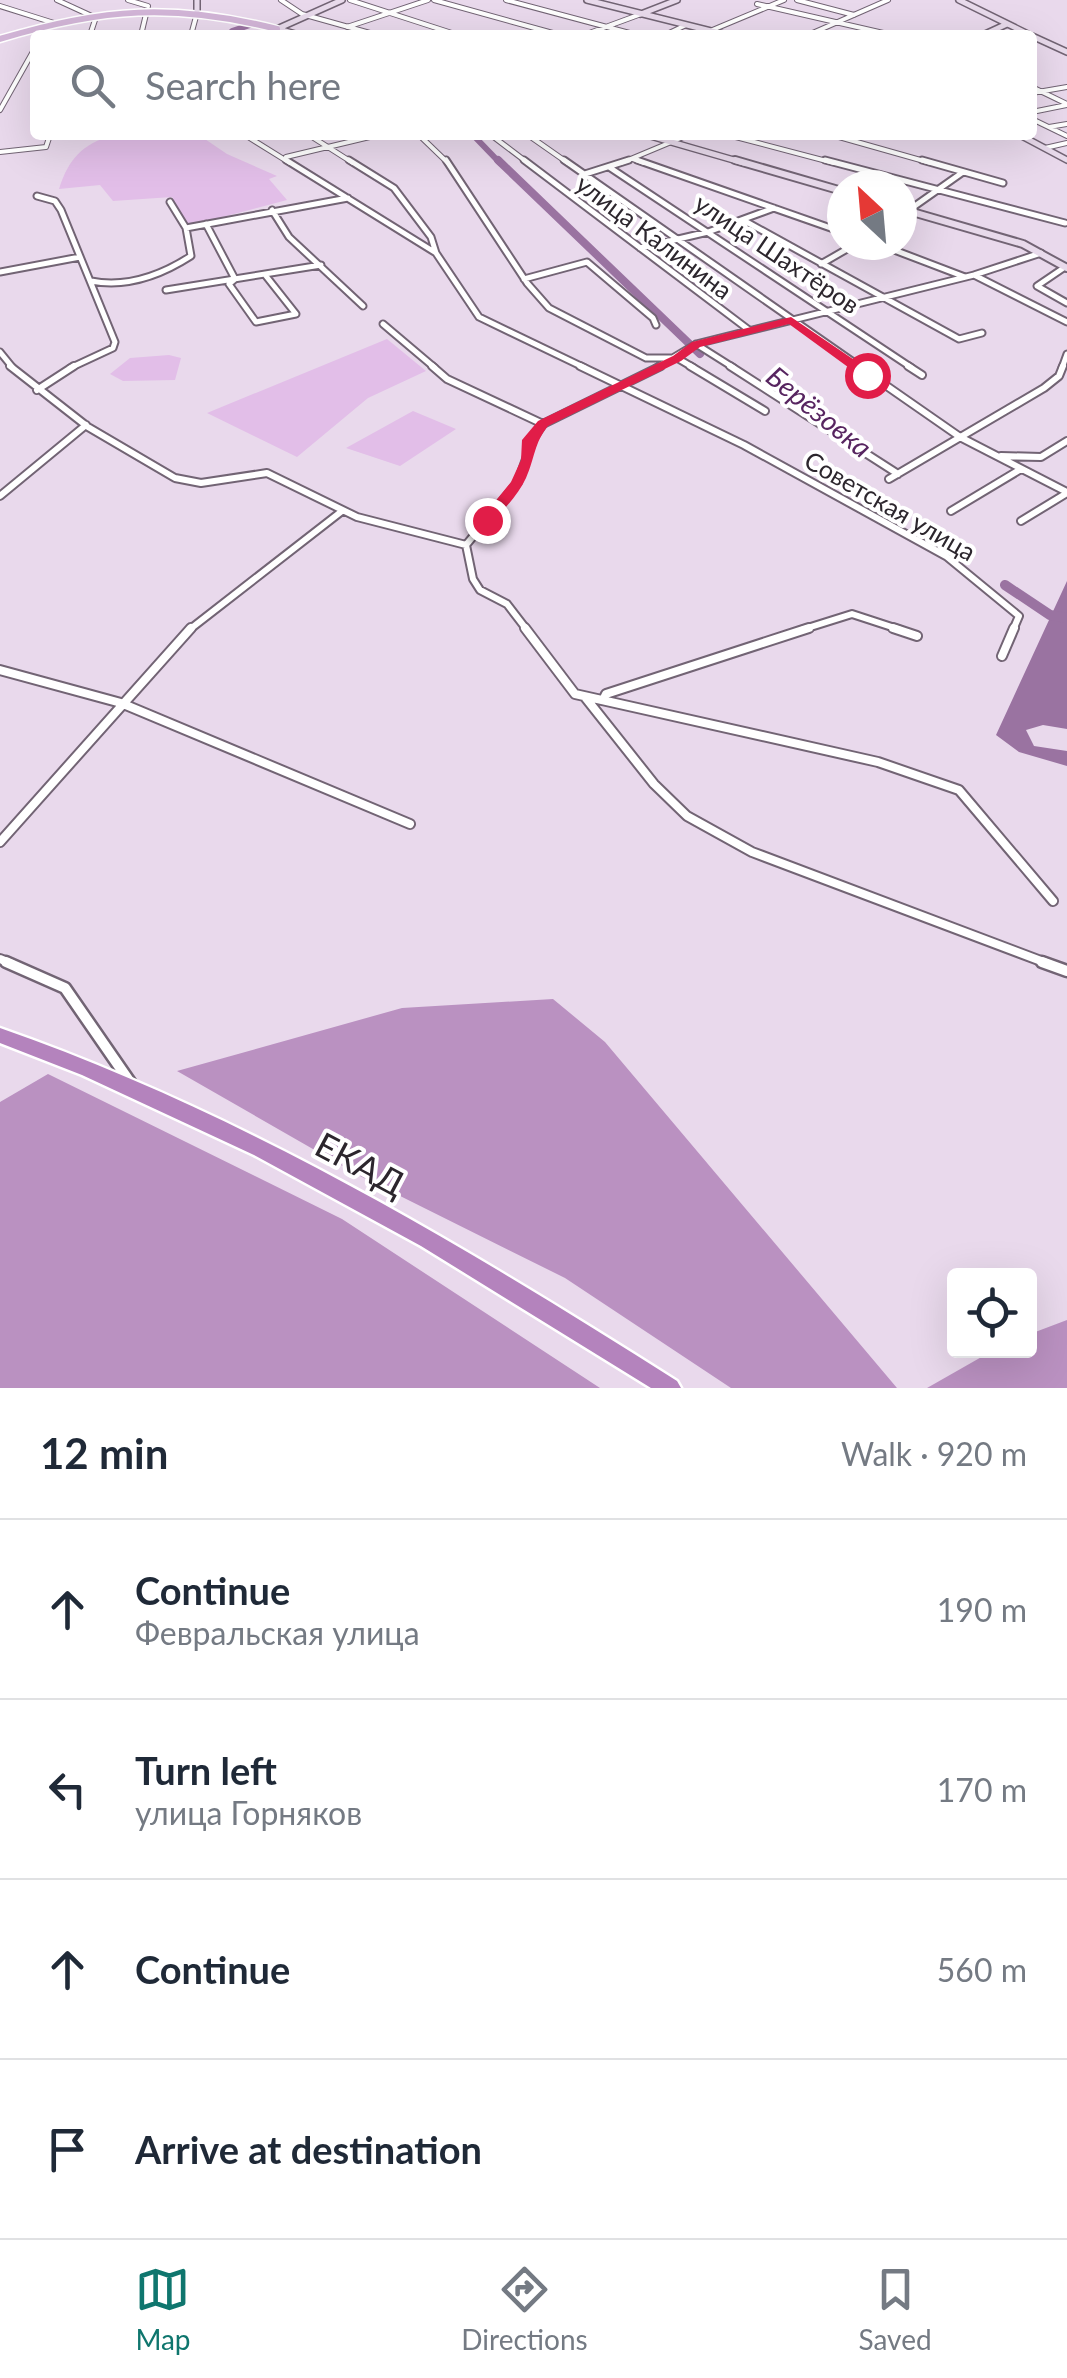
<!DOCTYPE html>
<meta charset="utf-8">
<style>
body{margin:0;font-family:Lato,sans-serif;background:#f2f2f3;color:#1f2937}
.controls{position:absolute;right:30px;bottom:30px;display:grid;overflow:hidden;border-radius:10px;box-shadow:0 10px 40px #0002}
.controls button{width:90px;height:90px;display:grid;place-items:center;padding:0;border:0;border-bottom:2px solid #e0e1e3;background:#fff;color:#1f2937;font:50px sans-serif}
.compass{position:absolute;left:827px;top:170px;width:90px;height:90px;border-radius:50%;background:#fff;box-shadow:0 10px 40px #0002;rotate:334deg}
.stop{position:absolute;width:30px;height:30px;margin:-22px;border:8px solid #e11d48;border-radius:50%;background:#fff}
.stop.end{background:#e11d48;border-color:#fff;box-shadow:0 2px 10px #0008}
.list{margin:0;padding:0;list-style:none}
h2{display:flex;justify-content:space-between;align-items:center;height:130px;margin:0;padding:0 40px;font-size:42px}
h2 small{font-size:32px;font-weight:400;color:#747a83}
.list li{display:grid;grid-template-columns:65px 1fr auto;gap:30px;align-items:center;box-sizing:border-box;height:180px;padding:0 40px;border-top:2px solid #e0e1e3}
.list b{display:block;font-size:38px;white-space:nowrap}
.list p{margin:0;font-size:32px;white-space:nowrap;color:#747a83}
.list em{font-size:32px;font-style:normal;color:#747a83}
.icon{flex:none;width:55px;height:55px;fill:none;stroke:currentColor;stroke-width:2;stroke-linecap:round;stroke-linejoin:round}
.map{position:relative;flex:none;width:1067px;height:1388px;overflow:hidden}
.search{position:absolute;background:#fff;box-shadow:0 10px 40px #0002;left:30px;right:30px;top:30px;height:110px;display:flex;align-items:center;gap:25px;box-sizing:border-box;padding:0 35px;border-radius:10px;color:#747a83;font-size:38px}
.sheet{height:850px;background:#fff}
nav{display:flex;justify-content:space-around;align-items:center;box-sizing:border-box;height:140px;border-top:2px solid #e0e1e3;background:#fff;font-size:28px;color:#747a83}
nav a{display:grid;justify-items:center;gap:5px}
nav .on{color:#0f766e}
.map>svg:first-child{display:block}
</style>
<div class="map">
<svg width="1067" height="1388" viewBox="0 0 1067 1388">
<rect width="100%" height="100%" fill="#e9d9ec"/>
<path fill="#e2bee8" d="M 112,135 L 199,135 L 227,154 L 277,176 L 269,179 L 287,200 L 188,226 L 172,197 L 113,201 L 100,185 L 59,189 C 69,158 82,145 112,135 Z
M 387,339 L 426,371 L 368,398 L 297,457 L 207,413 Z
M 169,355 L 181,358 L 175,380 L 123,381 L 110,374 L 130,358 Z
M 413,411 L 456,429 L 400,466 L 346,448 Z"/>
<path fill="#ba91c1" d="M 553,999 L 605,1042 L 897,1388 L 731,1388 L 565,1278 L 360,1176 L 177,1071 L 402,1008 Z
M 48,1074 L 342,1219 L 600,1388 L 0,1388 L 0,1102 Z
M 1067,1320 L 1067,1388 L 927,1388 L 992,1351 L 1030,1350 L 1030,1334 Z"/>
<path fill="#9a73a1" d="M 1067,581 L 1067,729 L 1043,725 L 1026,730 L 1034,746 L 1067,751 L 1067,766 L 1019,752 L 996,735 Z"/>
<g fill="none" stroke-linecap="round" stroke-linejoin="round">
<path stroke="#9a73a1" stroke-width="6" d="M 232,35 L 232,31 L 250,25
M 473,135 L 500,163"/>
<path stroke="#9a73a1" stroke-width="8" d="M 498,160 L 700,354"/>
<path stroke="#9a73a1" stroke-width="10" d="M 1005,585 L 1050,615 L 1067,618"/>
<defs>
<path id="street-far4" d="M 57,0 L 94,17
M 128,0 L 148,6 L 141,35
M 281,0 L 302,14 L 377,35
M 350,0 L 458,35
M 434,0 L 560,35
M 506,0 L 637,35
M 797,0 L 854,15
M 757,4 L 892,35
M 0,6 L 54,23
M 347,27 L 428,0
M 710,31 L 784,0
M 90,35 L 96,17
M 191,35 L 197,13
M 584,35 L 641,14
M 665,35 L 686,25
M 808,35 L 888,0
M 1032,87 L 1067,104
M 1032,93 L 1067,87
M 0,110 L 35,48
M 1032,112 L 1067,105
M 1032,119 L 1067,136
M 1049,127 L 1067,124
M 245,135 L 290,163
M 309,135 L 353,163
M 419,135 L 448,163
M 491,135 L 528,163
M 528,135 L 568,163
M 728,135 L 834,163
M 832,135 L 931,163
M 1045,148 L 1067,143
M 0,152 L 46,147 L 50,135
M 286,157 L 378,135
M 633,159 L 644,163
M 621,163 L 688,135"/>
<path id="street-far3" d="M 286,160 L 436,253
M 349,160 L 394,188 L 431,237 L 436,253 L 479,317 L 585,368
M 446,160 L 527,283 L 549,308 L 646,358 L 677,358 L 694,368
M 524,160 L 749,330
M 564,160 L 862,368
M 637,160 L 842,232
M 825,160 L 1065,223
M 922,160 L 1003,183
M 609,167 L 912,368
M 585,174 L 629,160
M 37,196 L 55,201 L 61,210 L 115,342 L 113,348 L 70,368
M 272,210 L 289,237 L 363,306
M 902,215 L 963,172
M 743,220 L 959,339 L 982,333
M 206,224 L 235,279
M 186,228 L 348,198
M 881,245 L 965,277
M 640,248 L 708,232 L 774,208
M 821,264 L 854,245
M 1065,267 L 1037,286 L 1067,303
M 0,272 L 80,257
M 974,275 L 1067,322
M 235,279 L 229,284 L 256,322 L 296,314 L 266,276
M 524,279 L 587,262 L 653,318 L 656,325
M 91,281 C 127,288 160,276 191,256 L 186,228 L 170,202
M 166,290 L 321,265
M 383,324 L 435,368
M 696,344 L 734,368
M 0,352 L 13,368
M 656,368 L 696,344 L 974,275 L 1041,253
M 1062,368 L 1067,354"/>
<path id="street-far2" d="M 10,366 L 88,427 L 175,478 L 201,483 L 267,473 L 357,517 L 466,545
M 432,366 L 447,379 L 543,424
M 580,366 L 744,445 L 946,556 L 1019,616 L 1013,630
M 690,366 L 765,411
M 730,366 L 898,474
M 858,366 L 960,437 L 1067,492
M 908,366 L 922,375
M 37,390 L 74,366
M 1001,456 L 1041,457 L 1067,441
M 889,479 L 1044,388 L 1059,376 L 1063,366
M 0,496 L 86,425
M 951,511 L 1021,469
M 1021,521 L 1067,493
M 466,545 L 473,579 L 480,590 L 507,604 L 527,630
M 466,545 L 518,482 L 533,439 L 543,424 L 661,366
M 189,630 L 342,511
M 801,630 L 852,614 L 901,630"/>
<path id="street-far1" d="M 525,628 L 575,694 L 878,762 L 959,790 L 1053,901
M 893,628 L 917,636
M 1002,656 L 1014,628
M 0,670 L 121,703 L 410,824
M 585,697 L 654,784 L 687,816 L 752,852 L 1049,964
M 603,700 L 606,694 L 809,628
M 0,842 L 191,628
M 0,959 L 12,964"/>
<path id="street" d="M 6,962 L 65,988 L 132,1085
M 1042,962 L 1067,971"/>
<path id="secondary-far1" d="M 197,0 L 197,13
M 587,0 L 727,35
M 959,0 L 1030,35
M 641,14 L 677,0
M 277,29 L 342,0
M 278,29 L 299,35
M 983,35 L 1007,24
M 1032,36 L 1067,52
M 647,135 L 744,163
M 1020,135 L 1067,160"/>
<path id="secondary" d="M 735,160 L 842,191
M 902,209 L 1023,244 L 1067,268"/>
<path id="primary" d="M 0,39 C 102,8 174,3 277,29"/>
<path id="highway" d="M 0,1028 C 241,1112 463,1245 677,1381 L 681,1388 L 651,1388 L 421,1246 L 254,1155 L 82,1075 L 0,1043 Z"/>
</defs>
<use href="#street-far4" stroke="#726474" stroke-width="6"/>
<use href="#street-far3" stroke="#726474" stroke-width="9"/>
<use href="#street-far2" stroke="#726474" stroke-width="10"/>
<use href="#street-far1" stroke="#726474" stroke-width="12"/>
<use href="#street" stroke="#726474" stroke-width="15"/>
<use href="#secondary-far1" stroke="#726474" stroke-width="8"/>
<use href="#secondary" stroke="#726474" stroke-width="10"/>
<use href="#primary" stroke="#fff" stroke-width="9"/>
<use href="#highway" stroke="#fff" stroke-width="5"/>
<use href="#street-far4" stroke="#fff" stroke-width="4"/>
<use href="#street-far3" stroke="#fff" stroke-width="5"/>
<use href="#street-far2" stroke="#fff" stroke-width="6"/>
<use href="#street-far1" stroke="#fff" stroke-width="8"/>
<use href="#street" stroke="#fff" stroke-width="10"/>
<use href="#secondary-far1" stroke="#e8daeb" stroke-width="5"/>
<use href="#secondary" stroke="#e8daeb" stroke-width="6"/>
<use href="#primary" stroke="#d2b5d7" stroke-width="6"/>
<use href="#highway" fill="#b483bd" fill-rule="evenodd"/>
</g>
<path fill="#e11d48" d="M 791,317 L 872,372 L 872,378 L 863,378 L 789,324 L 700,347 L 681,361 L 548,426 C 534,443 535,458 526,478 C 519,494 504,509 492,523 L 480,520 L 511,482 L 521,460 L 522,440 L 538,421 L 673,356 L 692,342 Z"/>
<g text-anchor="middle" stroke-width="8" stroke-linejoin="round" paint-order="stroke">
<g font-size="25" fill="#2c262d" stroke="#fff">
<text transform="translate(654 237) rotate(37)" y="9">улица Калинина</text>
<text transform="translate(777 254) rotate(34)" y="9">улица Шахтёров</text>
<text transform="translate(890 506) rotate(30)" y="9">Советская улица</text>
</g>
<g font-size="28" font-style="italic" fill="#572560" stroke="#fff">
<text transform="translate(819 412) rotate(39)" y="10">Берёзовка</text>
</g>
<g font-size="35" fill="#2c262d" stroke="#fff">
<text transform="translate(360 1165) rotate(28)" y="12">ЕКАД</text>
</g>
</g>
</svg>
<div class="controls">
<button><svg class="icon" aria-label="locate" viewBox="0 0 24 24"><circle cx="12" cy="12" r="6"/><path d="M12 2v4M12 18v4M2 12h4M18 12h4"/></svg></button>
</div>
<svg class="compass" viewBox="-18 -18 36 36"><path d="M0-13l5 13h-10z" fill="#e53935"/><path d="M0 13l5-13h-10z" fill="#747a83"/></svg>
<div class="stop" style="left:867px;top:375px"></div>
<div class="stop end" style="left:487px;top:520px"></div>
<div class="search"><svg class="icon" aria-label="search" viewBox="0 0 24 24"><circle cx="10" cy="10" r="6"/><path d="M15 15l6 6"/></svg>Search here</div>
</div>
<section class="sheet">
<h2>12 min<small>Walk · 920 m</small></h2>
<ul class="list">
<li><svg class="icon" aria-label="ahead" viewBox="0 0 24 24"><path d="M12 20V5M6 11l6-6 6 6"/></svg><div><b>Continue</b><p>Февральская улица</p></div><em>190 m</em></li>
<li><svg class="icon" aria-label="left" viewBox="0 0 24 24"><path d="M17 20v-9H6M10 6l-5 5 5 5"/></svg><div><b>Turn left</b><p>улица Горняков</p></div><em>170 m</em></li>
<li><svg class="icon" aria-label="ahead" viewBox="0 0 24 24"><path d="M12 20V5M6 11l6-6 6 6"/></svg><div><b>Continue</b></div><em>560 m</em></li>
<li><svg class="icon" aria-label="arrive" viewBox="0 0 24 24"><path d="M6 21V4h12l-3 4 3 4H6"/></svg><div><b>Arrive at destination</b></div></li>
</ul>
</section>
<nav>
<a class="on"><svg class="icon" aria-label="map" viewBox="0 0 24 24"><path d="M3 6l6-2 6 2 6-2v14l-6 2-6-2-6 2zM9 4v14M15 6v14"/></svg>Map</a>
<a><svg class="icon" aria-label="directions" viewBox="0 0 24 24"><path d="M12 3l9 9-9 9-9-9zM9 14v-3h6M13 9l2 2-2 2"/></svg>Directions</a>
<a><svg class="icon" aria-label="saved" viewBox="0 0 24 24"><path d="M7 4h10v16l-5-4-5 4z"/></svg>Saved</a>
</nav>
